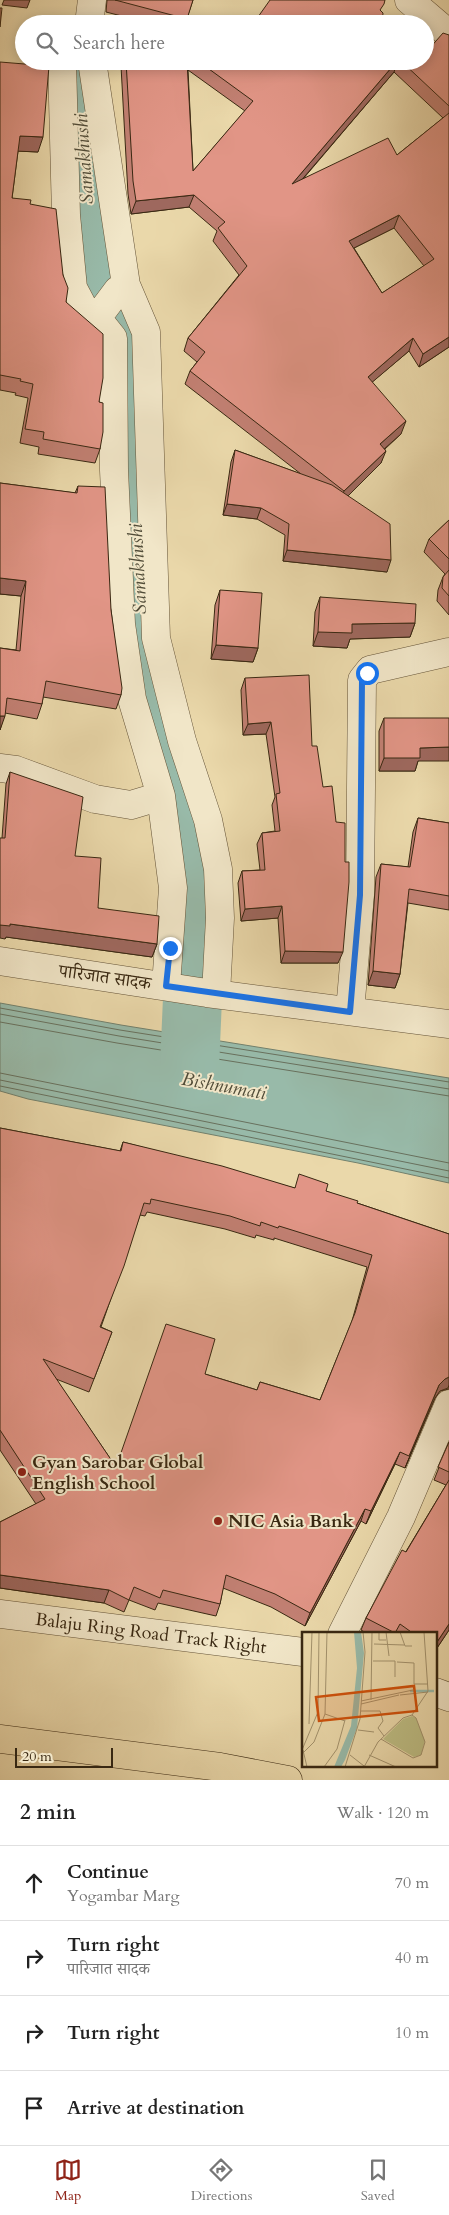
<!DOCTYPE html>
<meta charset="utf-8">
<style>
body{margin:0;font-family:Cardo,"Noto Serif Devanagari",serif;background:#f6f6f6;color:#222}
.scale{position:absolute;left:15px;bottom:12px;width:98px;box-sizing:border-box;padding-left:5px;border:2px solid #392812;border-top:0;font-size:14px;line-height:18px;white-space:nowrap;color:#392812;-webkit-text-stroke:4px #f1e6c8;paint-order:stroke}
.stop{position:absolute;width:15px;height:15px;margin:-11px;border:4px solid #1a73e8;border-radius:50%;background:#fff}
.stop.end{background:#1a73e8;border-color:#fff;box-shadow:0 1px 5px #0008}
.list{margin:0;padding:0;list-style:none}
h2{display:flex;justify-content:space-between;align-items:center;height:65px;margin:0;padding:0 20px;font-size:21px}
h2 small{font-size:16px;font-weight:400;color:#767676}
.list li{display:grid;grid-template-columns:32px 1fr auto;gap:15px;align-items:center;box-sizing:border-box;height:75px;padding:0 20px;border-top:1px solid #e0e0e0}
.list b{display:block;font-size:19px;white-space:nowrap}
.list p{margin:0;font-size:16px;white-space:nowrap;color:#767676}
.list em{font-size:16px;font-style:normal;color:#767676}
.icon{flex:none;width:28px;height:28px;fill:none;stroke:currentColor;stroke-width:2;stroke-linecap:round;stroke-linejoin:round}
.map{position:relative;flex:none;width:449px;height:1780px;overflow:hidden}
.search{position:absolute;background:#fff;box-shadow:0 2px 12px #0003;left:15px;right:15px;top:15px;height:55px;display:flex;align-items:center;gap:12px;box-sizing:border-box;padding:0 18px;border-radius:28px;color:#767676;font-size:19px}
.sheet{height:365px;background:#fff}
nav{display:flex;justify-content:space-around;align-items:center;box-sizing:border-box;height:70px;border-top:1px solid #e0e0e0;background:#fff;font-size:14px;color:#767676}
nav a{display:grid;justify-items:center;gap:2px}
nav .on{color:#8f2418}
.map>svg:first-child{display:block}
</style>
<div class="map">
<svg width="449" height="1780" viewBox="0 0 449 1780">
<rect width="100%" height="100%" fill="#ead8aa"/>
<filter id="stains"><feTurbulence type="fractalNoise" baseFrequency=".004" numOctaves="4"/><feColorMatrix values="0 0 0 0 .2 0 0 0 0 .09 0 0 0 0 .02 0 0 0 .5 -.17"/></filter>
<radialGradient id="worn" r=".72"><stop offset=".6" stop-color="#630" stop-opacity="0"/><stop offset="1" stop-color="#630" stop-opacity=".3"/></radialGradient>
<path fill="#98baa9" stroke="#72806d" d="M 0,1003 L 121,1025 L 449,1078 L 449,1183 L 358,1163 L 28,1099 L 0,1091 Z"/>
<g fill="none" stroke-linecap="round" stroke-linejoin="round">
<path stroke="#68715e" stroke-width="1" d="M 0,1008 L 120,1030 L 449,1082
M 0,1014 L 119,1036 L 449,1089
M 0,1022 L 117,1043 L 449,1096
M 0,1073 L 449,1163
M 0,1080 L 449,1171
M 0,1086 L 449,1178"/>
<path stroke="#98baa9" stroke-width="59" d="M 76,61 L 91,267 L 126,331 L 140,649 L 145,677 L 175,773 L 198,871 L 189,1079"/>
<defs>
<path id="minor" d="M 409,0 L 449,34
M 89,24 L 92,0
M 62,61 L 66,215 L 73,288 L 83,307 L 97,318 L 113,338 L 114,470 L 121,624 L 132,699 L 161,796 L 173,888 L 166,986
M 92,61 L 126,285 L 118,290 L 97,318
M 126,285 L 146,332 L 156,638 L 182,741 L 208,820 L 218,869 L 220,918 L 216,994
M 0,768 L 16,770 L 95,799 L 131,805 L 161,796
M 0,961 L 207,993 L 449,1024
M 350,1011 L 360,895 L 362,680 L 370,670 L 449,652
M 0,1614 L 303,1652
M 342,1634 L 401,1517 L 449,1404
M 435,1692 L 449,1697"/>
<path id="highway" d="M 0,1739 L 220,1767 L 288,1780"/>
</defs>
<use href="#minor" stroke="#655438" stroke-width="29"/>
<use href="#highway" stroke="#392812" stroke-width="29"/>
<use href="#minor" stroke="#f1e6c8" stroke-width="28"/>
<use href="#highway" stroke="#ead8aa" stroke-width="28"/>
</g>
<path fill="#c28073" stroke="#392812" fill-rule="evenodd" d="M 107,0 L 193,0 L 185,24 L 153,24 L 106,12 Z
M 449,35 L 449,347 L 419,367 L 409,351 L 372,382 L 401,434 L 385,449 L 381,463 L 348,496 L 387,572 L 283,561 L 285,535 L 257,519 L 223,515 L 231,462 L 235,450 L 301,474 L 185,384 L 190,371 L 197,362 L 184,351 L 188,338 L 239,275 L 213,241 L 217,231 L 189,207 L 131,214 L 128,194 L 121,66 L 122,61 L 425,61 L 428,50 ZM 188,70 L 245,111 L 193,171 ZM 394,72 L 443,118 L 397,155 L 303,179 ZM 394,228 L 424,266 L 382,293 L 354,248 Z
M 0,62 L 38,152 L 18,151 L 12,198 L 30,204 L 63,275 L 66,302 L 99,402 L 100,449 L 95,463 L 38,454 L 39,447 L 20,443 L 28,398 L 15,395 L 16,393 L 0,390 Z
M 0,483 L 75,493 L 78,486 L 111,610 L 121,695 L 116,709 L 43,697 L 42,704 L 37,719 L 5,713 L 0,730 L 0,648 L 16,650 L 21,596 L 0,594 Z
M 449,520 L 449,615 L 437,601 L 438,590 L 443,577 L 445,574 L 424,552 L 429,539 Z
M 220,590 L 258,648 L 253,662 L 211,659 L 215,605 Z
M 320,597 L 415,623 L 410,637 L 350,639 L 347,648 L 313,646 L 315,612 Z
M 245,678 L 312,746 L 338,963 L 281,963 L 278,918 L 241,921 L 238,883 L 242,871 L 260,870 L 257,844 L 262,833 L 275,831 L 272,805 L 275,797 L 266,734 L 243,735 L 241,690 Z
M 384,718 L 418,761 L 415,771 L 379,771 L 379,731 Z
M 10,772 L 75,856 L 98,908 L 157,944 L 152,957 L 6,937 L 5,939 L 2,838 L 6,784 Z
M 418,818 L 449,823 L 449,910 L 408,903 L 400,974 L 395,988 L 368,985 L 376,877 L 381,864 L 408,867 L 413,832 Z
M 0,1128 L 120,1151 L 123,1142 L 294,1188 L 326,1191 L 357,1203 L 449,1234 L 449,1389 L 440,1391 L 435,1398 L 405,1468 L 395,1464 L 366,1524 L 361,1521 L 305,1626 L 271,1607 L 223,1588 L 220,1604 L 216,1616 L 158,1603 L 155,1610 L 129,1600 L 124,1612 L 104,1603 L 0,1588 L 0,1522 L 36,1504 L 0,1450 ZM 147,1212 L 225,1229 L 255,1238 L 256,1235 L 274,1240 L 274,1238 L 367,1267 L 352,1321 L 320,1400 L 260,1382 L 257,1390 L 205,1374 L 116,1467 L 56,1379 L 89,1392 L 112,1332 L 101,1327 L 140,1215 L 145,1216 Z
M 449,1442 L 449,1630 L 435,1651 L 435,1634 L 368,1634 L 361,1630 L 366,1618 L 446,1485 L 434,1480 Z"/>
<path fill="#9e685e" stroke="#392812" d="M 4,0 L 30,0 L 27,8 L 2,5 Z
M 397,61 L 398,61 L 394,72 L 287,197 L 292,184 Z
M 20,136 L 43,137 L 38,152 L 15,151 Z
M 194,195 L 189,207 L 131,214 L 136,201 Z
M 399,215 L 394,228 L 344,253 L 349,241 Z
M 449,337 L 449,347 L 419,367 L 423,354 Z
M 413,338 L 409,351 L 363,390 L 368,377 Z
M 406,421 L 401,434 L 375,457 L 380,444 Z
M 386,451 L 381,463 L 340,504 L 344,491 Z
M 227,504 L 261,508 L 257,519 L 223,515 Z
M 287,550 L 391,560 L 387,572 L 283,561 Z
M 0,578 L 26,581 L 21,596 L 0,594 Z
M 415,623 L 410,637 L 350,639 L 347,648 L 313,646 L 318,632 L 352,624 Z
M 216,645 L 258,648 L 253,662 L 211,659 Z
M 0,716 L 5,716 L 0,730 Z
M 271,722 L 266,734 L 243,735 L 248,724 Z
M 449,747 L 449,761 L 418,761 L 415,771 L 379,771 L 384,758 L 420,748 Z
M 282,906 L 278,918 L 241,921 L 245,909 Z
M 10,924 L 157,944 L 152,957 L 6,937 L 5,939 L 0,938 L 0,925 Z
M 285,951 L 343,952 L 338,963 L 281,963 Z
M 373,971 L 400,974 L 395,988 L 368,985 Z
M 449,1377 L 449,1385 L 448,1388 L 440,1391 L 435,1398 L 405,1468 L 439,1385 L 445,1379 Z
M 400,1452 L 395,1464 L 366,1524 L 371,1511 Z
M 365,1509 L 361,1521 L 305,1626 L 310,1613 Z
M 0,1575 L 109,1590 L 104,1603 L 0,1588 Z
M 449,1624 L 449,1630 L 435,1651 L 435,1645 Z"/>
<path fill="#e19586" stroke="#392812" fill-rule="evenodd" d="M 115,0 L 193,0 L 187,19 Z
M 270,0 L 385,0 L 384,4 L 380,10 L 383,13 L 382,24 L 253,24 Z
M 0,8 L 2,8 L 0,27 Z
M 389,17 L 396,24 L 385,24 Z
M 443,33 L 449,35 L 449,106 L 401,61 L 425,61 L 425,48 L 428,50 Z
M 126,61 L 187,61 L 193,171 L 253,101 L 198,61 L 397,61 L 292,184 L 388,138 L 397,155 L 449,113 L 449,337 L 423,354 L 413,338 L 368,377 L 406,421 L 380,444 L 386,451 L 344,491 L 190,371 L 205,352 L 188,338 L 247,266 L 218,228 L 225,222 L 194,195 L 136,201 L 133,181 ZM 399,215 L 434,259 L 382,293 L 349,241 Z
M 0,62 L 49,66 L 43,137 L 20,136 L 12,198 L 31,200 L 30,204 L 56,209 L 63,275 L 68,288 L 66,302 L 103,334 L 103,378 L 99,402 L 103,403 L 103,432 L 100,449 L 43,439 L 44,432 L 25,429 L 33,384 L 20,381 L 21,379 L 0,375 Z
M 235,450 L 332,485 L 390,524 L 391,560 L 287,550 L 289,524 L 261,508 L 227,504 Z
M 0,483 L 77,493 L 78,486 L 105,487 L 111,610 L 122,688 L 121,695 L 46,681 L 42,704 L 7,698 L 5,716 L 0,716 L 0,648 L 20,651 L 26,581 L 0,578 Z
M 449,520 L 449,559 L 429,539 Z
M 449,570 L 449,596 L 442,588 L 443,577 Z
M 220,590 L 262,593 L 258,648 L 216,645 Z
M 320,597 L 416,604 L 415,623 L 352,624 L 352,633 L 318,632 Z
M 309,675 L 312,746 L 317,746 L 323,787 L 332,786 L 336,822 L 345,823 L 345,862 L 349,862 L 349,882 L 343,952 L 285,951 L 282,906 L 245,909 L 242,871 L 265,870 L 262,833 L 280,831 L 276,794 L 280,793 L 271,722 L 248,724 L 245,678 Z
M 384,718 L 449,718 L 449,747 L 420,748 L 420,758 L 384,758 Z
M 10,772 L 83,797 L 75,856 L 101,858 L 98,908 L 159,916 L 157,944 L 10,924 L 10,926 L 0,925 L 0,838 L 5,838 Z
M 418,818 L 449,823 L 449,896 L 409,889 L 400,974 L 373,971 L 381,864 L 410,867 Z
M 0,1128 L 121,1151 L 123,1142 L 222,1166 L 295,1188 L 299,1174 L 328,1184 L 326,1191 L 358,1201 L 357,1203 L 449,1234 L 449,1377 L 445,1379 L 439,1385 L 409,1456 L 400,1452 L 371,1511 L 365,1509 L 310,1613 L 275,1594 L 226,1575 L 220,1604 L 163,1590 L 160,1598 L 134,1587 L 129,1600 L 109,1590 L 0,1575 L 0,1522 L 45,1499 L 0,1430 ZM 151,1199 L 230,1216 L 260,1226 L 261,1222 L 278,1228 L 279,1226 L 372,1255 L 355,1313 L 320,1400 L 260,1382 L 257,1390 L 205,1374 L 215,1339 L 166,1324 L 116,1467 L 43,1359 L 94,1379 L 112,1332 L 100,1327 L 124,1266 L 144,1203 L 150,1204 Z
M 449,1442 L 449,1472 L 438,1467 Z
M 449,1480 L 449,1624 L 435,1645 L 435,1634 L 414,1634 L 400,1624 L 395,1633 L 366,1618 L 402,1550 L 406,1552 Z"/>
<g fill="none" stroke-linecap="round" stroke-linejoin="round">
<path stroke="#1a73e8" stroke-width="6" d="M 170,948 L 166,986 L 350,1012 L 360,895 L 362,680 L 367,673"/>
</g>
<g fill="#8f2418" stroke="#f1e6c8" stroke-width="2">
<circle cx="22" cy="1472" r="5"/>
<circle cx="218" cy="1521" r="5"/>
</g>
<g text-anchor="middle" stroke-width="4" stroke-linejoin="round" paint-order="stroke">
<g font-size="18" fill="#392812" stroke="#f1e6c8">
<text transform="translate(105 977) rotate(8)" y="6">पारिजात सादक</text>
<text transform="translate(151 1633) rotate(7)" y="6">Balaju Ring Road Track Right</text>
</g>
<g font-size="18" font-weight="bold" fill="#392812" stroke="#f1e6c8" text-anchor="start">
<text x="32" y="1468">Gyan Sarobar Global<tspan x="32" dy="21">English School</tspan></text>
<text x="228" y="1527">NIC Asia Bank</text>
</g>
<g font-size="19" font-style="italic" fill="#514c38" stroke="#f1e6c8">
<text transform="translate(83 159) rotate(-94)" y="7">Samakhushi</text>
<text transform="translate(137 569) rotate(-93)" y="7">Samakhushi</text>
<text transform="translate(224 1085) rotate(10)" y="7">Bishnumati</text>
</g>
</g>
<g transform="translate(302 1632)">
<rect width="135" height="135" fill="#ead8aa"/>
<path d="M 110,84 L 114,86 L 123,109 L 119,123 L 112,125 L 81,107 L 101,87 Z" fill="#bdbd84"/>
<path d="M 52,0 L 59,0 L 62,21 L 55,96 L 43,128 L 39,135 L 32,135 L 49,94 L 55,36 Z" fill="#98baa9"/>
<path fill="none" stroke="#98baa9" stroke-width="2.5" d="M 108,59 L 132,59"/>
<path fill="none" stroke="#a3926d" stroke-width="1" d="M 77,0 L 77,8 L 84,8M 84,0 L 87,24M 98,0 L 103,14 L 110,14M 72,12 L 102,13M 71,29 L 93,29 L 93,45M 95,30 L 112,31 L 112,52 L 126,52M 98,63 L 126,60M 69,68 L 70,0M 59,69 L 111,58M 59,72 L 97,63M 59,79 L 78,79 L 81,89 L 76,96 L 82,104M 23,82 L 43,89M 110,83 L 126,59 L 122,0M 7,92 L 10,0M 56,98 L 72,100M 0,118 L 16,80 L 17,0M 1,118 L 5,135M 1,121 L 12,110 L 23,82 L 25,0M 48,123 L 62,134M 67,123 L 94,135M 22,135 L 35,117 L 43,88M 43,135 L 58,87 L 63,20 L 61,0M 62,135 L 76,110 L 101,86 L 110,83 L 114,86 L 123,110 L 119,123 L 111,126 L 79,107"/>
<path fill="#ce520d" fill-opacity="0.15" stroke="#ce520d" stroke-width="2.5" d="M 112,54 L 115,79 L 17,89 L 14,65 Z"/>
<rect width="135" height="135" fill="none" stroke="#392812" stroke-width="2.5"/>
</g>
<rect width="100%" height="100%" filter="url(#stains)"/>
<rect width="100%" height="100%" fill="url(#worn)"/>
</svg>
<div class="scale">20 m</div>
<div class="stop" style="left:367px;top:673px"></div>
<div class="stop end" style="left:170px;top:948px"></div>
<div class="search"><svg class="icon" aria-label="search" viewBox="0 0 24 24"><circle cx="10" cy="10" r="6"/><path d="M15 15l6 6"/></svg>Search here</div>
</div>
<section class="sheet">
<h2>2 min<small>Walk · 120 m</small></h2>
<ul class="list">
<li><svg class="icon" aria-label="ahead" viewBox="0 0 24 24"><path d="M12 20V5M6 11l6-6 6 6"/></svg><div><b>Continue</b><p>Yogambar Marg</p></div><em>70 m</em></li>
<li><svg class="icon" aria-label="right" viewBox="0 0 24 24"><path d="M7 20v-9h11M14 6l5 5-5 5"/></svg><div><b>Turn right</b><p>पारिजात सादक</p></div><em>40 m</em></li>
<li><svg class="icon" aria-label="right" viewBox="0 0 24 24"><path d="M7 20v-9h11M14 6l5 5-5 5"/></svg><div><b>Turn right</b></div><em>10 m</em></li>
<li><svg class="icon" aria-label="arrive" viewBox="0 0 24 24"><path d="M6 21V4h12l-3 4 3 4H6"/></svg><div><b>Arrive at destination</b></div></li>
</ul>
</section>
<nav>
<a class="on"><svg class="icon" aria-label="map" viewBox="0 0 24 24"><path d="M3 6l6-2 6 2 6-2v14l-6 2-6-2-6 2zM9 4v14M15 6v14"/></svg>Map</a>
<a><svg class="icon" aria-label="directions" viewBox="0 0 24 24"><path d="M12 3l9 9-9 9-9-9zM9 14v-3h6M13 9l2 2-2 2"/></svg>Directions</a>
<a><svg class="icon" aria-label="saved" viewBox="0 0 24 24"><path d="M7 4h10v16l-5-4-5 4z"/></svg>Saved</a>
</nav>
